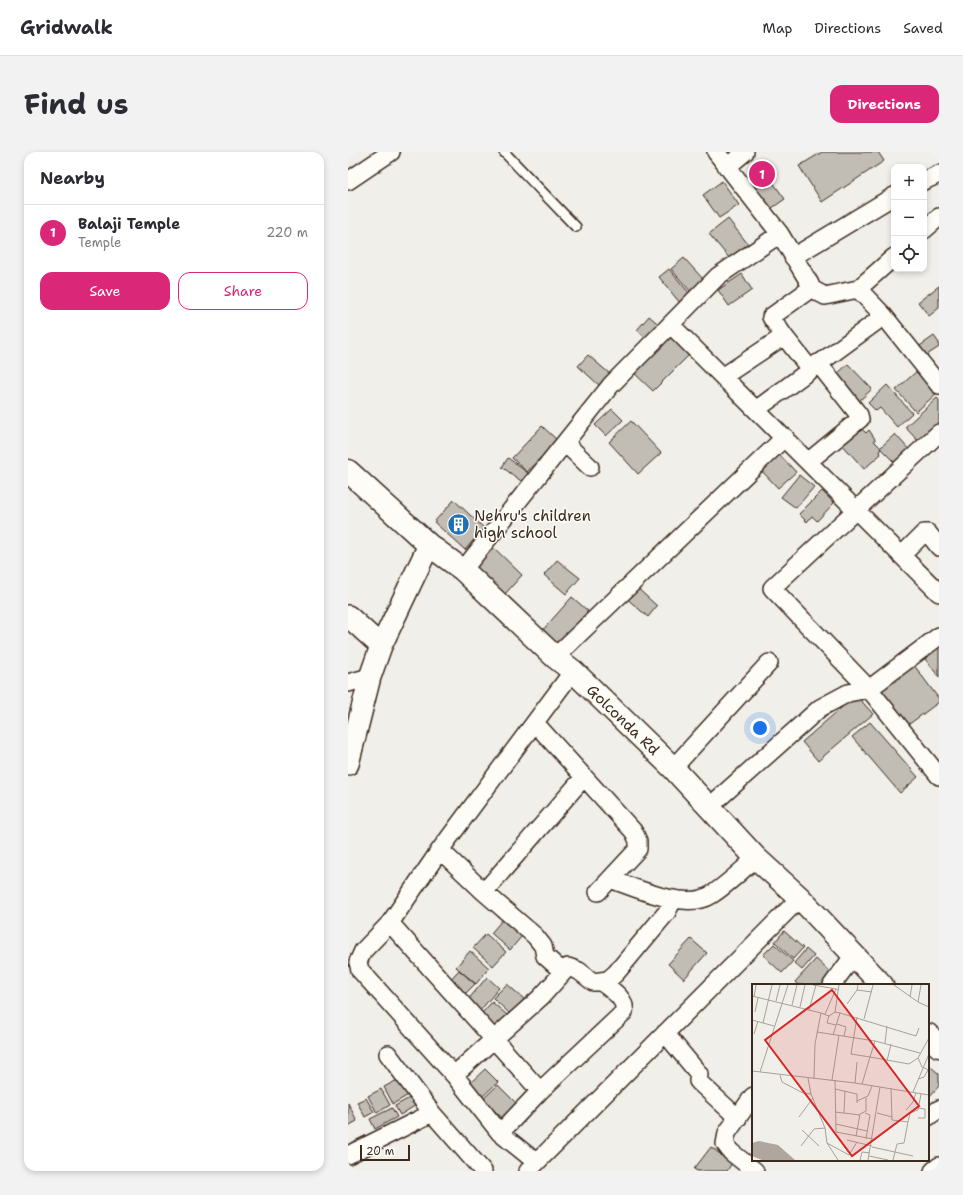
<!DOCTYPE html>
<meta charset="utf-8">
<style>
body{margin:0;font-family:"Shantell Sans",sans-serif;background:#f2f2f3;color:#2b2b33}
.controls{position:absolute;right:12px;top:12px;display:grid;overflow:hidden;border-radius:8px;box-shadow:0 2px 6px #0003}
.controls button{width:36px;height:36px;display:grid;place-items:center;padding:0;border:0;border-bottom:1px solid #e1e1e2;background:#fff;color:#2b2b33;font:20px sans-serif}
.scale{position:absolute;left:12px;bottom:10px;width:50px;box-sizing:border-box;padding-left:4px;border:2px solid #3b2a1e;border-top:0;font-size:11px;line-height:14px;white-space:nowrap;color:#3b2a1e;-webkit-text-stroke:3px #fdfcf7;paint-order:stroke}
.you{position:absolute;left:412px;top:576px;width:14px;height:14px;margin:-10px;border:3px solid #fff;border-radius:50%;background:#1a73e8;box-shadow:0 0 0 6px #1a73e833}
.badge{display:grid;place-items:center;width:26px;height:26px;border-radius:50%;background:#db2777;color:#fff;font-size:13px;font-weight:700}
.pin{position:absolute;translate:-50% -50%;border:2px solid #fff;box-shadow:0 1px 4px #0006}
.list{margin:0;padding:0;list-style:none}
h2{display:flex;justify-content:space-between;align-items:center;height:52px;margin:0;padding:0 16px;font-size:17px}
h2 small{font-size:13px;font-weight:400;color:#7c7c81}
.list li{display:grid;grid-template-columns:26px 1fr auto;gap:12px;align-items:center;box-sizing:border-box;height:56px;padding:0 16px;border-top:1px solid #e1e1e2}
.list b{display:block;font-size:15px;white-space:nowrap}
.list p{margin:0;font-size:13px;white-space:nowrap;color:#7c7c81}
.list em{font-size:13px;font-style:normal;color:#7c7c81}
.actions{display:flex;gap:8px;padding:12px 16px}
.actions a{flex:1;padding:9px 0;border:1px solid #db2777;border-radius:12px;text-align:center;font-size:14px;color:#db2777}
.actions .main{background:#db2777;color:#fff}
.icon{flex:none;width:22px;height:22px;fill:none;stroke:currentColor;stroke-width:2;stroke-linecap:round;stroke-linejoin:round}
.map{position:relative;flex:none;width:591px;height:1019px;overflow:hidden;border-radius:12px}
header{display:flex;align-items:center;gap:24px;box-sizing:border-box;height:56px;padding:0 20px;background:#fff;border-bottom:1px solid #e1e1e2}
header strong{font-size:19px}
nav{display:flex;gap:22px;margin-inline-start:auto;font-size:14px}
.intro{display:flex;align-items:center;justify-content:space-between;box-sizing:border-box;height:96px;padding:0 24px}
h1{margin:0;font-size:28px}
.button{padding:10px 18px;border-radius:12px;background:#db2777;color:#fff;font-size:14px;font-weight:700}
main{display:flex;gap:24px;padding:0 24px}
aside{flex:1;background:#fff;border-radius:12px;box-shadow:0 2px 6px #0003}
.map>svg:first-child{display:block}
</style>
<header>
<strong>Gridwalk</strong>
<nav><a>Map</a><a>Directions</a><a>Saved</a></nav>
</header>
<div class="intro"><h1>Find us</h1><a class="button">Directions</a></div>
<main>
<aside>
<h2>Nearby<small></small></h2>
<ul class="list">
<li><span class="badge">1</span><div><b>Balaji Temple</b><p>Temple</p></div><em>220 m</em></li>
</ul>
<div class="actions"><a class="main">Save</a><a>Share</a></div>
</aside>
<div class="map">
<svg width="591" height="1019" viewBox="0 0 591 1019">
<rect width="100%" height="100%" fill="#f1efea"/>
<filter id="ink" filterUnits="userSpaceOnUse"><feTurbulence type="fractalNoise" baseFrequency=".025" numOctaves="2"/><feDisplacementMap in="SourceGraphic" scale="8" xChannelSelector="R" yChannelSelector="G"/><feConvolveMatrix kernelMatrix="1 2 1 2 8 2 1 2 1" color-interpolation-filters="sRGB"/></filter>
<g filter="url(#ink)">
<path fill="#c1bcb4" stroke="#3b2a1e" d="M 474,0 L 530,0 L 536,9 L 474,50 L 451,14 Z
M 413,14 L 437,47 L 417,61 L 393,29 Z
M 374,29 L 391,53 L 371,66 L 355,43 Z
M 380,67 L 400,92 L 382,107 L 361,82 Z
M 336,106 L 356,128 L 343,140 L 323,117 Z
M 321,117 L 342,142 L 332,151 L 311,125 Z
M 394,122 L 404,138 L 381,154 L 370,138 Z
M 591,134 L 591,156 L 581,164 L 570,150 Z
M 301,164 L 314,175 L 300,188 L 289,178 Z
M 323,181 L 343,201 L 305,239 L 284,219 Z
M 586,184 L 591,191 L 591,195 L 573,207 L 566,198 Z
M 240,203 L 262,222 L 252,234 L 230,214 Z
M 500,212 L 524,237 L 511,249 L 488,223 Z
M 570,218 L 590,240 L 568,260 L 548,238 Z
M 539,233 L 564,261 L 549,275 L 532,256 L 528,259 L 520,251 Z
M 589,246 L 591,248 L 591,274 L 572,291 L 557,275 Z
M 264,257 L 275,268 L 258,284 L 247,273 Z
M 283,269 L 313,301 L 290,322 L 261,290 Z
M 194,274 L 209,288 L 179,320 L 164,306 Z
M 512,275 L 518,281 L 521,278 L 527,287 L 526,289 L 533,296 L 531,300 L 533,302 L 516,317 L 493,291 Z
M 547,282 L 565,302 L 551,315 L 532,296 Z
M 429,300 L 448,320 L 430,336 L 411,316 Z
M 160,306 L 180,321 L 173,329 L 154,315 Z
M 451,323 L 466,335 L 448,356 L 433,345 Z
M 474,339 L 486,351 L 469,369 L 464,364 L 459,370 L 451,362 Z
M 106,348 L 136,376 L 117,398 L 86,370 Z
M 142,392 L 174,423 L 157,442 L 124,411 Z
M 209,408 L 232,426 L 218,442 L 196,423 Z
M 287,434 L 309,454 L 300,465 L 277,445 Z
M 224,445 L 240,459 L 209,493 L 193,480 Z
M 591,489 L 591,525 L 574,503 Z
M 563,509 L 591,547 L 591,550 L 556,576 L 526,536 Z
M 508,543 L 525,562 L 470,609 L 454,590 Z
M 522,570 L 570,625 L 552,641 L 504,585 Z
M 155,767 L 174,784 L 162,798 L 143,781 Z
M 436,779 L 455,796 L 445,807 L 427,790 Z
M 138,782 L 158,800 L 145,814 L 125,796 Z
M 343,787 L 359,801 L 336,827 L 320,812 Z
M 426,792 L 445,809 L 434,821 L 415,803 Z
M 458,797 L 466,804 L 454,818 L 446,811 Z
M 122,799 L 141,816 L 128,832 L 108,815 Z
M 468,807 L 485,823 L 475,833 L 450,833 L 447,830 Z
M 111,818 L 127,832 L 114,845 L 99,831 Z
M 139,825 L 151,836 L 131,860 L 119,849 Z
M 159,832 L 176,847 L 162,862 L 145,846 Z
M 144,850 L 159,863 L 148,876 L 132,863 Z
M 582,914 L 591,922 L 591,934 L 580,946 L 580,915 Z
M 137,917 L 150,930 L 134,945 L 121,932 Z
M 53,926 L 62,942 L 45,952 L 36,935 Z
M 150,933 L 171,954 L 156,968 L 135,947 Z
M 33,937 L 42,953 L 29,961 L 20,944 Z
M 65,944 L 70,952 L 52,963 L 47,954 Z
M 18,946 L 26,960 L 17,965 L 9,950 Z
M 0,951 L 9,969 L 0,974 Z
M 44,956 L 49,965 L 27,977 L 22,967 Z
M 363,995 L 384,1011 L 379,1019 L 349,1019 L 346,1017 Z"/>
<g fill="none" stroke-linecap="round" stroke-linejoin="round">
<defs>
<path id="service" d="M 156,0 L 228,75"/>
<path id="minor" d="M 368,0 L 432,82 L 462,132 L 462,136 L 458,140 L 423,165 L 436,184 L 462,217
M 379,15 L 397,0
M 0,29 L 43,0
M 576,29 L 591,22
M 576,78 L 591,65
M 445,105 L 546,44
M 462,136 L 477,144 L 510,137 L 536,164 L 591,233
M 510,137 L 546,105
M 323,173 L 591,441
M 376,224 L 436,184
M 409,257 L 536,164
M 591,281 L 424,436 L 521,537 L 591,484
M 217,291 L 242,315
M 461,309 L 512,267 L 511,263 L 470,211
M 554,403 L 576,381 L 580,381 L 591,395
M 115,418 L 263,233 L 370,124 L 432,82
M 207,505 L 437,285
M 0,531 L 22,525
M 187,571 L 286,680 L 290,689 L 290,697 L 250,740
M 325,616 L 421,511
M 361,655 L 472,556 L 500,541 L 521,537 L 591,624
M 92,698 L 136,740 L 187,784 L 195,794 L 197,804 L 215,820
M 262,727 C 288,736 338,759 363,743 C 379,733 394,718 408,706
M 136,740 L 236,625
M 42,771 L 192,939
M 484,833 L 506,803
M 317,881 L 351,922 L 350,929 L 353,932 L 390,966
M 40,902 L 84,961 L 135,1019
M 106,923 L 193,845 L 220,815 L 231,819 L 245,830 L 260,828 L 268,821 L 319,760 L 325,748
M 405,944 L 379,981 L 377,992 L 383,1000 L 407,1019
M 580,965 L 591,957
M 152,981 L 192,939 L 276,860 C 279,846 262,837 252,829
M 0,1003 L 84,961
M 188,1010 L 152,981 L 106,923 L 12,818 L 10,810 L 15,799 L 42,771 L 92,698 L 225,519
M 180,1019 L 452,746
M 585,1019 L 591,1014"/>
<path id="tertiary" d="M 0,464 L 33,494 L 22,525 L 0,612
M 33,494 L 81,393"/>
<path id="secondary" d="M 0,319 L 81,393 L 115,418 L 207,505 L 225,519 L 325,616 L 408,706 L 452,746 L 534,833
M 580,883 L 591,894"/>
</defs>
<use href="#service" stroke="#3b2a1e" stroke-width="12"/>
<use href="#minor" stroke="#3b2a1e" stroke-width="20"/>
<use href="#tertiary" stroke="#3b2a1e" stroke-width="24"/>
<use href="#secondary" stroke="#3b2a1e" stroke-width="25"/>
<use href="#service" stroke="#fdfcf7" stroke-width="9"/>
<use href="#minor" stroke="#fdfcf7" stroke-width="17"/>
<use href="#tertiary" stroke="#fdfcf7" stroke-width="21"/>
<use href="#secondary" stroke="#fdfcf7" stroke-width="22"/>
</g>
</g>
<defs>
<symbol id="building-disc" viewBox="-11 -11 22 22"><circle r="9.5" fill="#1f6fb2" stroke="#fdfcf7"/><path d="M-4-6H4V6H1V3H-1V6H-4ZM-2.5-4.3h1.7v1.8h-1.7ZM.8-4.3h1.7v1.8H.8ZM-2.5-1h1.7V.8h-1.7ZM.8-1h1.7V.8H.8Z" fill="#fff"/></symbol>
</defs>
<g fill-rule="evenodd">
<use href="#building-disc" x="98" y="360" width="25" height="25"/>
</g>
<g text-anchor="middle" stroke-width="3" stroke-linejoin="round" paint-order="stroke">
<g font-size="15" fill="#3b2a1e" stroke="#fdfcf7" text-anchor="start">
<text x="126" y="369">Nehru's children<tspan x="126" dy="17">high school</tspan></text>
</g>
<g font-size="15" fill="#3b2a1e" stroke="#fdfcf7">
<text transform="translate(275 568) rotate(44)" y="5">Golconda Rd</text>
</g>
</g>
<g transform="translate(404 832)">
<rect width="177" height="177" fill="#f1efea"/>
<path d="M 7,157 L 26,161 L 43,176 L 10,176 L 0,172 L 0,159 Z" fill="#aea69f"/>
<path fill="none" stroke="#a8a098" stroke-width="1" d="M 61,1 L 84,5M 142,1 L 166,18 L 177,23M 105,6 L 120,8M 0,12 L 69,29 L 77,32 L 75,39 L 84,41M 2,13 L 4,1M 158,13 L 160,1M 24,17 L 28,1M 166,18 L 169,1M 95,20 L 105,6 L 106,1M 40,21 L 45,1M 48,23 L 53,1M 57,26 L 64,1M 3,28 L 6,14M 83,28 L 87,1M 73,30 L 84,5 L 86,6M 77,32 L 83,28 L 88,29 L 164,52 L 167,44M 105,33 L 99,70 L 118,73 L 123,57M 112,35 L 121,1M 0,36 L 22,42M 11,39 L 20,1M 85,40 L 94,43 L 92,52M 65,48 L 123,57 L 168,69M 2,50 L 6,37M 81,51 L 88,29M 133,59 L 135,42M 166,74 L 170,83 L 177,86M 135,77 L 139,60M 0,87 L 103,99 L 177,111M 8,88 L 36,1M 28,91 L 30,98 L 51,109 L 59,110 L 73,144 L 75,159 L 86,176M 56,94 L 59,110M 62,94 L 63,60 L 69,29M 166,95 L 172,93 L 176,86M 80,96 L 87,51M 83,96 L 84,148 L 121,155M 103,99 L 105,78M 110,100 L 118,73 L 157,80 L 166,74 L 177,54M 139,104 L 140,136 L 156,138 L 152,159 L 145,160 L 141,176M 83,105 L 105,110 L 105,119M 161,108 L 177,70M 105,117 L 116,112 L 120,102M 154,126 L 161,118 L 164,109M 83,128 L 108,131M 92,129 L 93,107M 113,129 L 118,131 L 114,155M 125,129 L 140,133M 47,133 L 61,114M 166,134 L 173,134 L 173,125 L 166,124M 156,138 L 158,129 L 166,126 L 169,110M 84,140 L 115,147M 50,146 L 67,162M 104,152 L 108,130 L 114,127 L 114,114M 95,156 L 120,162M 75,159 L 97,171 L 105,158M 49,162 L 62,145 L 73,144M 120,163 L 161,172M 117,172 L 136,176M 108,176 L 110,168 L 118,169M 116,176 L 128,103"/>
<path fill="#d62828" fill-opacity="0.15" stroke="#d62828" stroke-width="2" d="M 80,6 L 167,122 L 100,172 L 13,56 Z"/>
<rect width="177" height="177" fill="none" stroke="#3b2a1e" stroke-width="2"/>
</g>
</svg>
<div class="controls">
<button>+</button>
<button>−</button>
<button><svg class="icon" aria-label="locate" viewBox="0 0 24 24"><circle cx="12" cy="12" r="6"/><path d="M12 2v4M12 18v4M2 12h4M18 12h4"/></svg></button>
</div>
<div class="scale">20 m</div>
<div class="you"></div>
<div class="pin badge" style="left:414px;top:22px">1</div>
</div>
</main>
